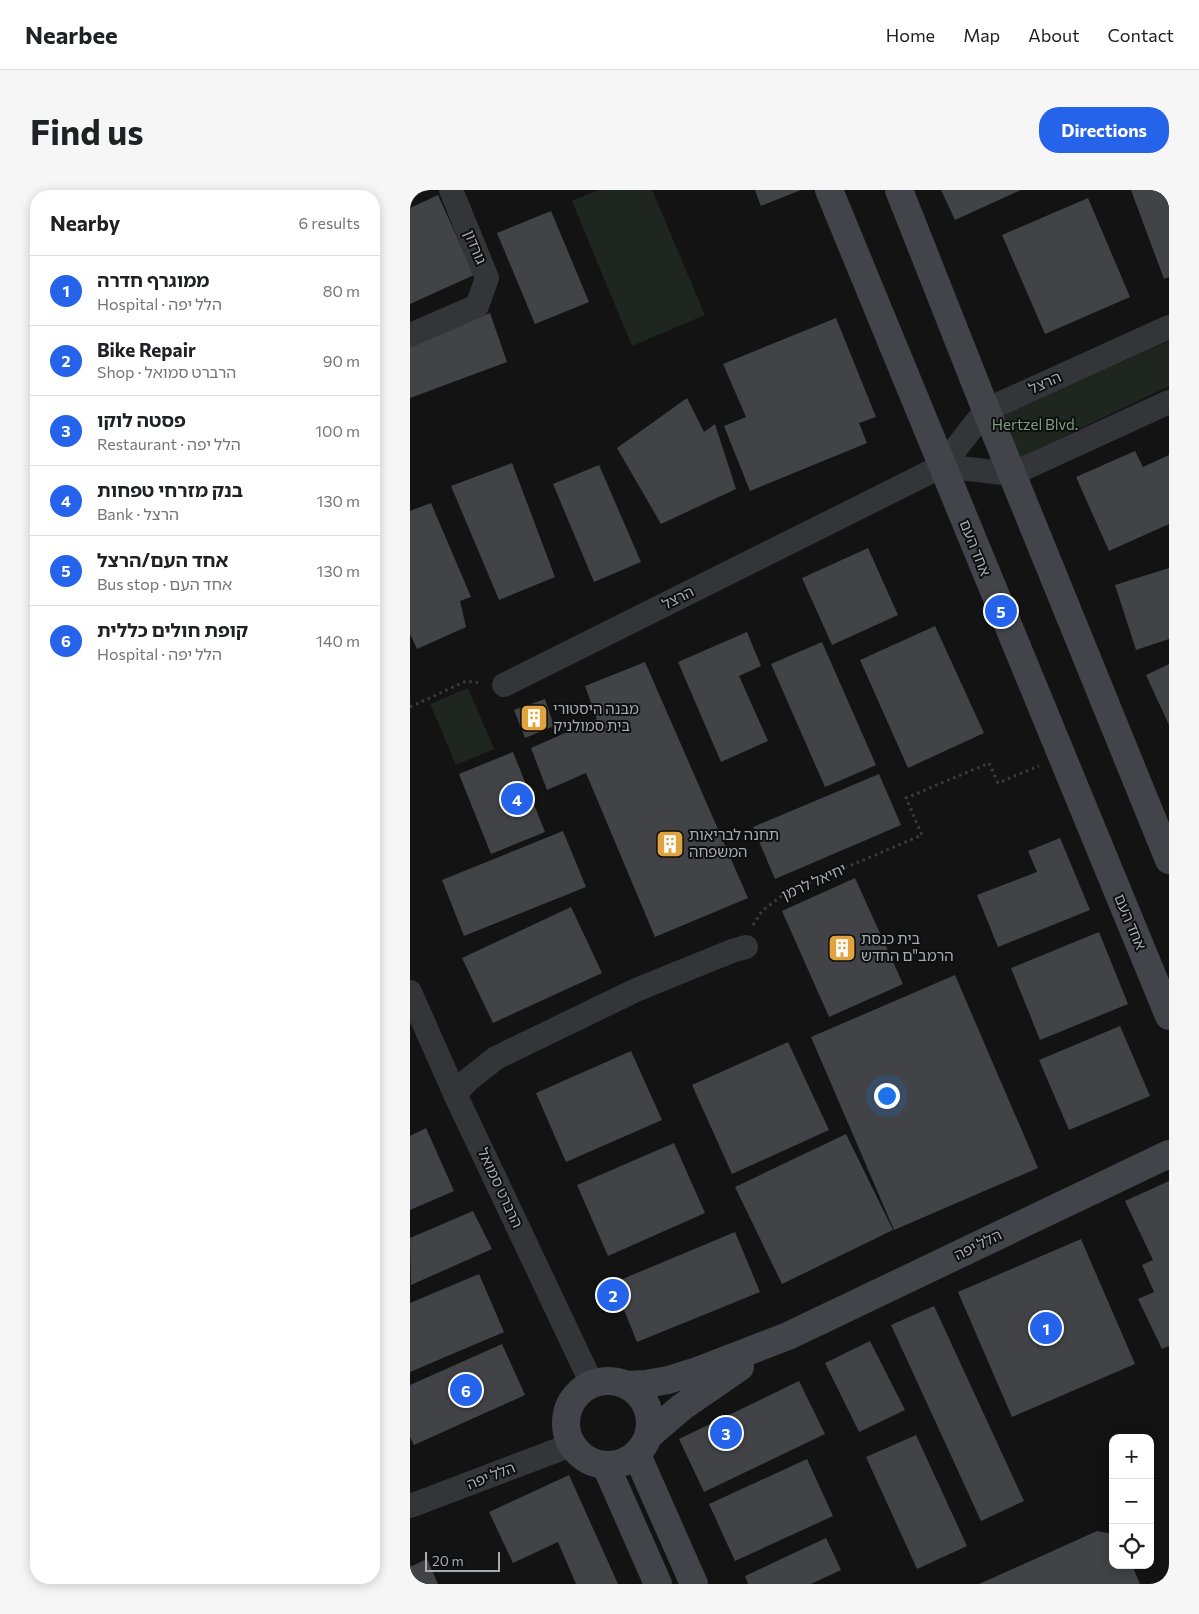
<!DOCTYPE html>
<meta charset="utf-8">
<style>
body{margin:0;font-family:Commissioner,"Noto Sans Hebrew",sans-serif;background:#f6f6f6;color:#202124}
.controls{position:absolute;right:15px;bottom:15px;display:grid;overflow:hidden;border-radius:10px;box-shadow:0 2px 12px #0003}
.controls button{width:45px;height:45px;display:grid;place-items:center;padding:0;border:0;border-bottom:1px solid #e0e0e0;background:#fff;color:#202124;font:25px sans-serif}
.scale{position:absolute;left:15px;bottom:12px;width:75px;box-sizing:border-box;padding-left:5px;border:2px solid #a5aab3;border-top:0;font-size:14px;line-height:18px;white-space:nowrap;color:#a5aab3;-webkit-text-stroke:4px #0e0e0f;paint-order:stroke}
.you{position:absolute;left:476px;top:905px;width:18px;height:18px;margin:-12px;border:4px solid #fff;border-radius:50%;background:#1a73e8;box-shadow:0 0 0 8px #1a73e833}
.badge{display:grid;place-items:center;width:32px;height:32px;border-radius:50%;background:#2563eb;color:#fff;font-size:16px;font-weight:700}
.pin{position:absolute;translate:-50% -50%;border:2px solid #fff;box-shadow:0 1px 5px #0006}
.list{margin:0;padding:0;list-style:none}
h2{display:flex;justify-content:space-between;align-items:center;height:65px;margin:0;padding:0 20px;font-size:21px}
h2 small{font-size:16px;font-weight:400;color:#757577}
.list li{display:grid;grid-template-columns:32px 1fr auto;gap:15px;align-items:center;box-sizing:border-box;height:70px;padding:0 20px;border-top:1px solid #e0e0e0}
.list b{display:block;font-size:19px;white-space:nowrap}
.list p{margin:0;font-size:16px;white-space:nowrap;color:#757577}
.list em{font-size:16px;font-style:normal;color:#757577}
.icon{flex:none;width:28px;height:28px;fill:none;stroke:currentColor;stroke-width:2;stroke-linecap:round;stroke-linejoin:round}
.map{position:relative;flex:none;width:759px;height:1394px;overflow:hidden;border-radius:20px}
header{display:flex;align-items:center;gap:30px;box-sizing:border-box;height:70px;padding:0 25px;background:#fff;border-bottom:1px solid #e0e0e0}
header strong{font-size:24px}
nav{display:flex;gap:28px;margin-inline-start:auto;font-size:18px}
.intro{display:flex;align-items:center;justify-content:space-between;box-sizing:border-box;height:120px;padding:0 30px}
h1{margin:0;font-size:35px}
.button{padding:12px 22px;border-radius:20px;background:#2563eb;color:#fff;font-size:18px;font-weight:700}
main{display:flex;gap:30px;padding:0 30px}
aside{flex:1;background:#fff;border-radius:20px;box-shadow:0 2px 12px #0003}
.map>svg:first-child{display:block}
</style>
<header>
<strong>Nearbee</strong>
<nav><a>Home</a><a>Map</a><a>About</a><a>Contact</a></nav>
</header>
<div class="intro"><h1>Find us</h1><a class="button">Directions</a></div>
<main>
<aside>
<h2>Nearby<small>6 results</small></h2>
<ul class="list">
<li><span class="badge">1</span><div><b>ממוגרף חדרה</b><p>Hospital · הלל יפה</p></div><em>80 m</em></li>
<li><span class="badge">2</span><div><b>Bike Repair</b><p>Shop · הרברט סמואל</p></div><em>90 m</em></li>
<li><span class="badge">3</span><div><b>פסטה לוקו</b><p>Restaurant · הלל יפה</p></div><em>100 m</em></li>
<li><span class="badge">4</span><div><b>בנק מזרחי טפחות</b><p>Bank · הרצל</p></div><em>130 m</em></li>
<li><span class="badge">5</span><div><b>אחד העם/הרצל</b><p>Bus stop · אחד העם</p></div><em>130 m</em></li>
<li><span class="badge">6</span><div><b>קופת חולים כללית</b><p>Hospital · הלל יפה</p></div><em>140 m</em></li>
</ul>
</aside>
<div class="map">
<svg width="759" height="1394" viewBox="0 0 759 1394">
<rect width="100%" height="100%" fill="#131314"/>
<path fill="#1f2620" d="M 188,0 L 242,0 L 295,125 L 222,156 L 162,11 Z
M 759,151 L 759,196 L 607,269 L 589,226 Z
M 58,498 L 84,559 L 46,575 L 20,514 Z"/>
<path fill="#424347" d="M 345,0 L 391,0 L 351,16 Z
M 531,0 L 611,0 L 545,30 Z
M 721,0 L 759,0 L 759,87 L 754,89 Z
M 28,5 L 64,85 L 0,114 L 0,18 Z
M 678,8 L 720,107 L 635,144 L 592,45 Z
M 141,21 L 179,112 L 125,134 L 87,43 Z
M 80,123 L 97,172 L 0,208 L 0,154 Z
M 426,128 L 466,227 L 449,233 L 457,253 L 340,301 L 314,236 L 336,227 L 313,174 Z
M 277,208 L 294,242 L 305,234 L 326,299 L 251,334 L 207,258 Z
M 725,261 L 733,277 L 759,265 L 759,334 L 699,361 L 666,287 Z
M 102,273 L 145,387 L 89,410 L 41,296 Z
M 189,275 L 231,372 L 184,392 L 143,294 Z
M 21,313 L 61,407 L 50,411 L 56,437 L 7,459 L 0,444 L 0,321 Z
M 458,358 L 488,425 L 422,455 L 392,388 Z
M 759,378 L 759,449 L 726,460 L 705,395 Z
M 525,436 L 574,543 L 498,578 L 450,470 Z
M 337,442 L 351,476 L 329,486 L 358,551 L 311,572 L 268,472 Z
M 412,452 L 466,575 L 415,597 L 361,474 Z
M 235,472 L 338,708 L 245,747 L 176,583 L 137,600 L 121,558 L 187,529 L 175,496 Z
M 759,474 L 759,535 L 736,485 Z
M 135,509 L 144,536 L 115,548 L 104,520 Z
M 103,562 L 135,642 L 81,664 L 49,584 Z
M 469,584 L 491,635 L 365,689 L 343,637 Z
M 153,641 L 176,697 L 54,746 L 32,690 Z
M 650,648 L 680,720 L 588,757 L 567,705 L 627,682 L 618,661 Z
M 445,688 L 493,794 L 419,827 L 372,721 Z
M 161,717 L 192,783 L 83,833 L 52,768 Z
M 689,742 L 718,814 L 630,850 L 601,778 Z
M 545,785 L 628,978 L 484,1040 L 401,847 Z
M 710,836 L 740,906 L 659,940 L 629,870 Z
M 378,852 L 419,940 L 322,984 L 282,895 Z
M 221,861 L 252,930 L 156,972 L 126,903 Z
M 16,938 L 44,1001 L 0,1020 L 0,946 Z
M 436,944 L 483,1040 L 372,1094 L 325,997 Z
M 264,953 L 295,1023 L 198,1066 L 167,995 Z
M 759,991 L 759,1156 L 752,1159 L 728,1109 L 744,1102 L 732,1075 L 743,1070 L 715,1011 Z
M 63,1021 L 82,1059 L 1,1095 L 0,1048 Z
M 325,1042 L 350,1102 L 227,1152 L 203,1093 Z
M 671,1049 L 725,1174 L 602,1227 L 548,1102 Z
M 69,1084 L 94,1142 L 0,1182 L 0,1113 Z
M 524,1116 L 614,1311 L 571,1331 L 481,1135 Z
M 460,1151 L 495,1220 L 449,1242 L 415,1173 Z
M 92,1154 L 115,1205 L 4,1255 L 0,1247 L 0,1195 Z
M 389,1191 L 415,1244 L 294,1302 L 269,1249 Z
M 506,1245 L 557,1356 L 507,1379 L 456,1267 Z
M 397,1269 L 423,1326 L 325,1371 L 299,1314 Z
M 159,1285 L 208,1394 L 166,1394 L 148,1352 L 103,1373 L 79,1322 Z
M 687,1341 L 703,1344 L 703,1375 L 722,1375 L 730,1394 L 569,1394 Z
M 416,1348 L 431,1380 L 401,1394 L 338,1394 L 335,1386 Z
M 17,1369 L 28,1394 L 0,1394 L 0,1377 Z"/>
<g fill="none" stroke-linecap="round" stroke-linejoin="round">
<path stroke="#3a3c40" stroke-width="3" stroke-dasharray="2.5 4" stroke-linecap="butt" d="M 0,517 L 56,491 L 71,493
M 343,735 L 352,721 L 374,704 L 512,645 L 496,608 L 579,573 L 588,593 L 629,576"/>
<path stroke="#343539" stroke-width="24" d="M 0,145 L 67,116 L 77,88 L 41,0
M 532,276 L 602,284 L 759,212
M 94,495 L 532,276 L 576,220 L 759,137
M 0,802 L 45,904 L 182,1194
M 45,904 L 58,890 L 86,868 L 226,800 L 322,761 L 336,757
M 0,1316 L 161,1255"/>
<path stroke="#424449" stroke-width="28" d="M 419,0 L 759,826
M 489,0 L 576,220 L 759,670
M156 1233a42 42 0 1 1 84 0a42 42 0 1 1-84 0Z
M 216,1195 L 236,1194 L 258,1190 L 287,1181 L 378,1146 L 759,964
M 238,1246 L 272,1217 L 330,1177
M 227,1265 L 284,1394
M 196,1276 L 248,1394"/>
</g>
<defs>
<symbol id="building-square" viewBox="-11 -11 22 22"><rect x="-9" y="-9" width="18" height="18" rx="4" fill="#e1a33e" stroke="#0e0e0f"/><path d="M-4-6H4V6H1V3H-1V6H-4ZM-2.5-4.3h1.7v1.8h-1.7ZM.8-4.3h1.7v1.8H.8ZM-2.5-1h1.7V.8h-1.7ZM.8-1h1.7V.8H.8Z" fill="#fff"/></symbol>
</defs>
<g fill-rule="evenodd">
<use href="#building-square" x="108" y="512" width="32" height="32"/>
<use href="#building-square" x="244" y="638" width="32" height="32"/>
<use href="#building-square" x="416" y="742" width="32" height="32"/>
</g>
<g text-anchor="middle" stroke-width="4" stroke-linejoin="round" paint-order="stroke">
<g font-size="15" fill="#a5aab3" stroke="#0e0e0f">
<text transform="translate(65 57) rotate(68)" y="5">גורדון</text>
<text transform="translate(635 193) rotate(-24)" y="5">הרצל</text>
<text transform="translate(565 358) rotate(68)" y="5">אחד העם</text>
<text transform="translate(268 408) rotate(-27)" y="5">הרצל</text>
<text transform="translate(404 692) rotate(-24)" y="5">יחיאל לרמן</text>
<text transform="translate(720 732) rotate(67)" y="5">אחד העם</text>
<text transform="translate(90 998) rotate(65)" y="5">הרברט סמואל</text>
<text transform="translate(568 1055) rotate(-26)" y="5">הלל יפה</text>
<text transform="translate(81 1286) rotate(-21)" y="5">הלל יפה</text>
</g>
<g font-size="15" fill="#7e9d7e" stroke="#0e0e0f">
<text x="625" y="240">Hertzel Blvd.</text>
</g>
<g font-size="15" fill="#a5aab3" stroke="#0e0e0f" text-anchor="start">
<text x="143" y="524">מבנה היסטורי<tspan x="143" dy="17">בית סמולניק</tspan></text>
<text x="279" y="650">תחנה לבריאות<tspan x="279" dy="17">המשפחה</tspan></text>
<text x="451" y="754">בית כנסת<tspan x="451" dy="17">הרמב"ם החדש</tspan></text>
</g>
</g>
</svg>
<div class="controls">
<button>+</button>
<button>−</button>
<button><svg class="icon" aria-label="locate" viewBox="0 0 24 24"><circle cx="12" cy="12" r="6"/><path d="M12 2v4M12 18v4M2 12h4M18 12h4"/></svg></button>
</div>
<div class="scale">20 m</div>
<div class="you"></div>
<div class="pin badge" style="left:636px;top:1138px">1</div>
<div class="pin badge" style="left:203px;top:1105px">2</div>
<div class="pin badge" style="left:316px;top:1243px">3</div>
<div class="pin badge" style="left:107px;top:609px">4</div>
<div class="pin badge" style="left:591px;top:421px">5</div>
<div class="pin badge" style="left:56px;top:1200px">6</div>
</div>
</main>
